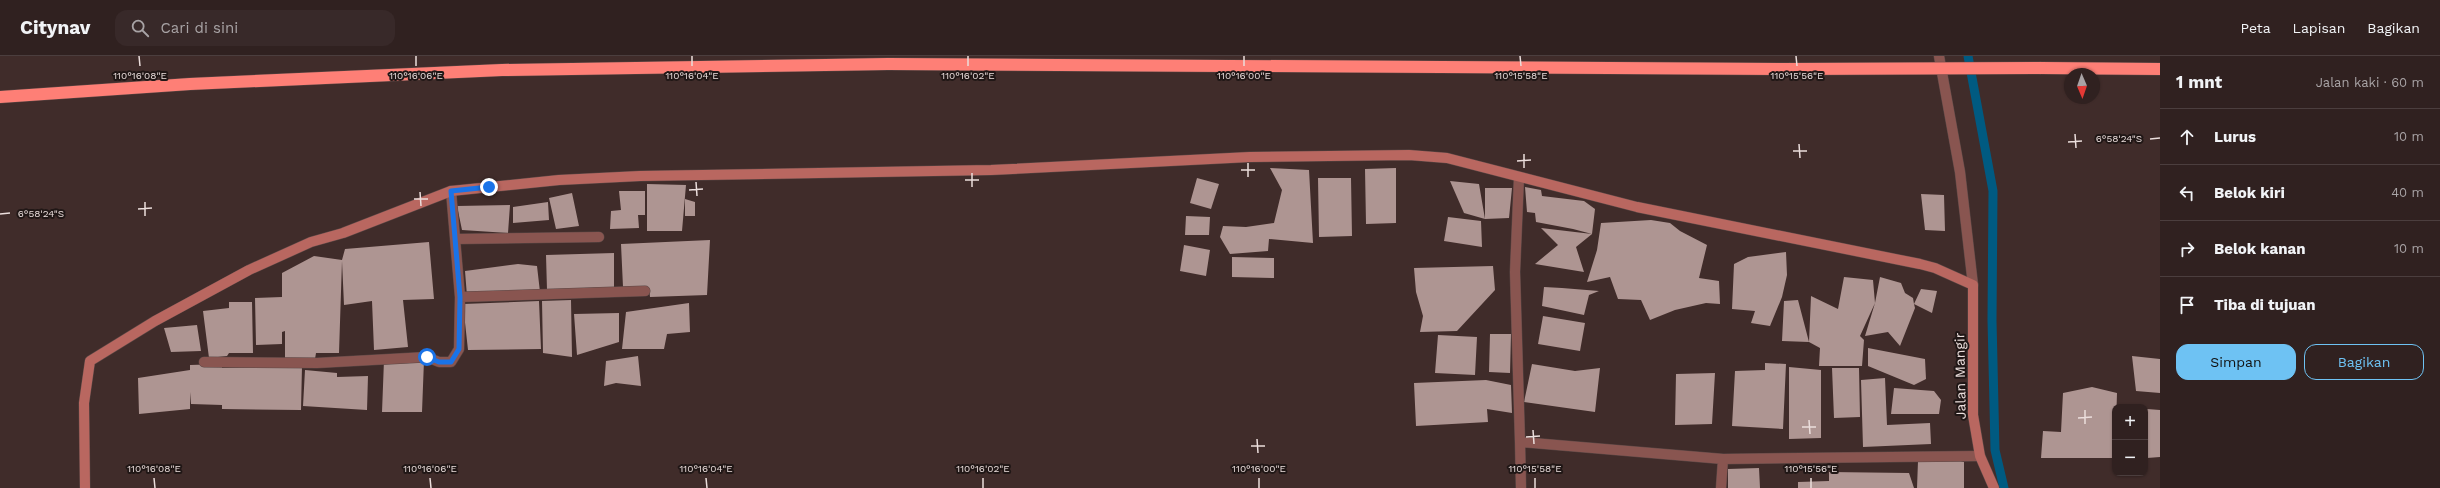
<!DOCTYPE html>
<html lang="id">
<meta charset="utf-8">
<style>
body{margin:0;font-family:"Work Sans",sans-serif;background:#382929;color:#f1f3f6}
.controls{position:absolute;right:12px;bottom:12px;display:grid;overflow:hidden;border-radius:8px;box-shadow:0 1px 3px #0004}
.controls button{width:36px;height:36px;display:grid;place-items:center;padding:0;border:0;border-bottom:1px solid #4b3e3e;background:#302120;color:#f1f3f6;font:20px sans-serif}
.compass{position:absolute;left:2064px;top:12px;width:36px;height:36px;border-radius:50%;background:#302120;box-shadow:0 1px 3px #0004;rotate:178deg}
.stop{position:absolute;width:12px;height:12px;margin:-9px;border:3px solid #1a73e8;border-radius:50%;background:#fff}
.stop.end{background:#1a73e8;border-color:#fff;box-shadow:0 1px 4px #0008}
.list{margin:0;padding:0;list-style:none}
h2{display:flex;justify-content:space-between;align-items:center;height:52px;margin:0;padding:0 16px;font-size:17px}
h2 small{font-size:13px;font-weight:400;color:#a8a3a5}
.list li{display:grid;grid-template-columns:26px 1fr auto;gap:12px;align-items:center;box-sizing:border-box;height:56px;padding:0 16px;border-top:1px solid #4b3e3e}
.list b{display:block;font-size:15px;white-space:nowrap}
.list em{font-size:13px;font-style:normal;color:#a8a3a5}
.actions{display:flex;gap:8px;padding:12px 16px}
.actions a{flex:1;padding:9px 0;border:1px solid #6ec2f3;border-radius:12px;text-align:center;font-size:14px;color:#6ec2f3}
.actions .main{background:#6ec2f3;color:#111}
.icon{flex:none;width:22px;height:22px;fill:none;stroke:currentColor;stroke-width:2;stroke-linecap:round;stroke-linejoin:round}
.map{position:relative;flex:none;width:2160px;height:432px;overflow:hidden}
header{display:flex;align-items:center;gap:24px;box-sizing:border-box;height:56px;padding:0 20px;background:#302120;border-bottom:1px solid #4b3e3e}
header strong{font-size:19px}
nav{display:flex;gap:22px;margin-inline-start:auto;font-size:14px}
.search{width:280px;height:36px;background:#382929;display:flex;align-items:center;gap:10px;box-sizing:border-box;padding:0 14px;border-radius:12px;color:#a8a3a5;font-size:15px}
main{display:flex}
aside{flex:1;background:#302120}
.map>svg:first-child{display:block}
</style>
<header>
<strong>Citynav</strong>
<div class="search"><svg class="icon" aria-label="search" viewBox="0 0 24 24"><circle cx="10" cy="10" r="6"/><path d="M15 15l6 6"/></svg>Cari di sini</div>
<nav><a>Peta</a><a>Lapisan</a><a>Bagikan</a></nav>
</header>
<main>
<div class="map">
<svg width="2160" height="432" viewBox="0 0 2160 432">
<rect width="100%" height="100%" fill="#402c2a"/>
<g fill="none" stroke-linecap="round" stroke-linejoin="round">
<path stroke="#005a81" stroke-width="9" d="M 1968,0 L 1993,135 L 1992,264 L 1995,394 L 2004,432"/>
</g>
<path fill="#ae9592" d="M 1270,112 L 1309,114 L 1313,187 L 1269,183 L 1268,195 L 1230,198 L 1220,181 L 1223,170 L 1246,171 L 1274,167 L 1282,134 Z
M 1396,112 L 1396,167 L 1366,168 L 1365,113 Z
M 1197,122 L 1219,128 L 1211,153 L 1190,147 Z
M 1318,122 L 1351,122 L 1352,180 L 1319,181 Z
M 1450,125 L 1479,128 L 1485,163 L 1464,157 Z
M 647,128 L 686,129 L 682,175 L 647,175 Z
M 1525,131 L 1541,134 L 1542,140 L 1584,145 L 1595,153 L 1592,178 L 1576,191 L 1584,216 L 1535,208 L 1558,189 L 1541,172 L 1592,178 L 1573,173 L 1536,166 L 1535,157 L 1527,156 Z
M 1485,132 L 1512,132 L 1509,162 L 1485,163 Z
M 619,135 L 645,135 L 645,159 L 638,159 L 639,172 L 610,173 L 611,155 L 621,154 Z
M 572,137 L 579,170 L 556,173 L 549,142 Z
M 1921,138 L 1944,139 L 1945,175 L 1925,174 Z
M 685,143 L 695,146 L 695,160 L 685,160 Z
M 548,146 L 549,164 L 513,167 L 513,151 Z
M 510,149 L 508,177 L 462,174 L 457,150 Z
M 1186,160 L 1210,161 L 1209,179 L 1185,179 Z
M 1448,161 L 1481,165 L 1482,191 L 1444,185 Z
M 1651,164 L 1670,167 L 1680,175 L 1707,189 L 1699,222 L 1719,225 L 1720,248 L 1706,247 L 1675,254 L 1650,264 L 1641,244 L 1618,243 L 1610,221 L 1587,226 L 1597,194 L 1601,167 Z
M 710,184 L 707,239 L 650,241 L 649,231 L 623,231 L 621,188 Z
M 429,186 L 434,243 L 403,244 L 408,291 L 374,294 L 372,245 L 344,249 L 342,205 L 339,297 L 316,297 L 315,303 L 285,303 L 285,275 L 282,276 L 282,288 L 256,289 L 255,242 L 282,241 L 282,217 L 314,200 L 342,204 L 345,193 Z
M 1184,189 L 1210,194 L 1206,220 L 1180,215 Z
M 1786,196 L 1787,219 L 1782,241 L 1770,270 L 1751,267 L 1755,255 L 1732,253 L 1734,208 L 1748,201 Z
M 614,197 L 614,231 L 547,234 L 546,199 Z
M 1232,201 L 1274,202 L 1274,222 L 1232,221 Z
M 518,208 L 537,210 L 540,236 L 467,240 L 465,215 Z
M 1493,210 L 1495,234 L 1457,275 L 1420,276 L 1423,260 L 1416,236 L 1414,212 Z
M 1844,221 L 1873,224 L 1875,247 L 1880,221 L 1901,227 L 1905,237 L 1913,242 L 1914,248 L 1921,233 L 1937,235 L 1932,257 L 1914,248 L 1915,252 L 1900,290 L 1888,276 L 1865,280 L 1875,247 L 1860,280 L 1864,284 L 1862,310 L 1819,310 L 1820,292 L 1809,286 L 1811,240 L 1838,253 Z
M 1544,231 L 1562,232 L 1599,235 L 1589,239 L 1584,259 L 1542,250 Z
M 571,244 L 572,301 L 543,297 L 542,245 Z
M 1798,244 L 1809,286 L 1782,285 L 1784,245 Z
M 539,245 L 541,293 L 468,294 L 463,248 Z
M 229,246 L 252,246 L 253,297 L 229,297 L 227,300 L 209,302 L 203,255 L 229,252 Z
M 689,247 L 690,276 L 667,278 L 664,293 L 622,293 L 626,256 Z
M 619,257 L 619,286 L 577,299 L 574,258 Z
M 1543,260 L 1585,267 L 1580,295 L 1538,288 Z
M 197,269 L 201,295 L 171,296 L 164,272 Z
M 1490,278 L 1511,278 L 1510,317 L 1489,316 Z
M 1438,279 L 1477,281 L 1475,319 L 1435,317 Z
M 1868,292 L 1925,303 L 1926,323 L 1914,329 L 1868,310 Z
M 638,300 L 641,330 L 616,327 L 604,330 L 606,305 Z
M 2132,300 L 2160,303 L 2160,337 L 2136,335 Z
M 384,304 L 424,304 L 422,356 L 382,356 Z
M 1765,307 L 1786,308 L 1783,373 L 1732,370 L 1735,315 L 1765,314 Z
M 222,308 L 222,312 L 302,310 L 301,354 L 222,353 L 222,349 L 191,348 L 190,336 L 190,353 L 139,358 L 138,322 L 190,314 L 190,309 Z
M 1532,308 L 1575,315 L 1600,312 L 1595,356 L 1524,346 Z
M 1789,311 L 1821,314 L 1821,382 L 1789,383 Z
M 1832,312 L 1859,312 L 1860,361 L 1834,362 Z
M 305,314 L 337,317 L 337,321 L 368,320 L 367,354 L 303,350 Z
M 1715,317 L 1712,368 L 1675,369 L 1676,318 Z
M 1885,322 L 1887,369 L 1930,367 L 1931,388 L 1863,391 L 1861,324 Z
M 1486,324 L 1511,329 L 1512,357 L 1487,353 L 1488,366 L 1416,370 L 1414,327 Z
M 2092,331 L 2117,337 L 2115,402 L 2041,402 L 2043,375 L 2061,376 L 2063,337 Z
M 1894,332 L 1934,335 L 1941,344 L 1939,358 L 1891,358 Z
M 2147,353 L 2160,354 L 2160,401 L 2147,402 L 2145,366 L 2147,366 Z
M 1950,402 L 1964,406 L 1964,432 L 1917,432 L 1918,405 Z
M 1759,412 L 1760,432 L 1728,432 L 1728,413 Z
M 1829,416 L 1909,417 L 1914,432 L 1798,432 L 1798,426 L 1829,425 Z"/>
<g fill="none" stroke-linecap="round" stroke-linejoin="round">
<defs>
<path id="street" d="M 1939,0 L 1960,116 L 1973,229
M 1519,121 L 1515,216 L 1520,386
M 455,183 L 599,181
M 460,241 L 645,235
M 204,306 L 317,307 L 427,301 L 439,306 L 451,306 L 459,293 L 460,241 L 451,135
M 1521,432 L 1520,386 L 1723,403 L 1980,400
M 1721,432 L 1723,403"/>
<path id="secondary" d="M 85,432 L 84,347 L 90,305 L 155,265 L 249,214 L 311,186 L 343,177 L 451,135 L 559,124 L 640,120 L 991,114 L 1250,101 L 1409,99 L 1447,102 L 1637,151 L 1920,208 L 1935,212 L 1973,229 L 1973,359 L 1980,400 L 1994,432"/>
<path id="highway" d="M 2041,12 L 2160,13
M 0,41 L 190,28 L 502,14 L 888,8 L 1789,13"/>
</defs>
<use href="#street" stroke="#5b4846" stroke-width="11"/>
<use href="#secondary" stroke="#5b4846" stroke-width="11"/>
<use href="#highway" stroke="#5b4846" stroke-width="13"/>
<use href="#street" stroke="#895550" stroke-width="10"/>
<use href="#secondary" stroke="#b96760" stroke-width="10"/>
<use href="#highway" stroke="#fe7f76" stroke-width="12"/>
<defs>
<path id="highway-bridge" d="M 1789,13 L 2041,12"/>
</defs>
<use href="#highway-bridge" stroke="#5b4846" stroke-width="13" stroke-linecap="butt"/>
<use href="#highway-bridge" stroke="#fe7f76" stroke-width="12"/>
</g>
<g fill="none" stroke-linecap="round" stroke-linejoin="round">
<path stroke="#1a73e8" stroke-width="5" d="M 427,301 L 439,306 L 451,306 L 459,293 L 460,241 L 451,135 L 489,131"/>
</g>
<path fill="none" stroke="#ebdedc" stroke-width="1.5" d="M 139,0 L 140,10M 416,0 L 416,10M 692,0 L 692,10M 968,0 L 968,10M 1244,0 L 1244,10M 1520,0 L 1521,10M 1796,0 L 1797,10M 2075,78 L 2076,92M 2150,83 L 2160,82M 2068,86 L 2082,85M 1799,88 L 1800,102M 1793,95 L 1807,95M 1524,98 L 1524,112M 1517,105 L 1531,104M 1248,107 L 1248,121M 1241,114 L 1255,114M 972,117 L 972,131M 965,124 L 979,124M 696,126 L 697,140M 689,134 L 703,133M 420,136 L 421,150M 414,143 L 428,143M 145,146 L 145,160M 138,153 L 152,152M 0,158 L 10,157M 2085,354 L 2085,368M 2078,362 L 2092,361M 1809,364 L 1810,378M 1802,371 L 1816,371M 1533,374 L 1534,388M 1526,381 L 1540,380M 1257,383 L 1258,397M 1251,390 L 1265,390M 154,422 L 155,432M 430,422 L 431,432M 706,422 L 707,432M 983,422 L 983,432M 1259,422 L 1259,432M 1535,422 L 1535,432M 1811,422 L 1811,432"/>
<g text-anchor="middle" stroke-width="4" stroke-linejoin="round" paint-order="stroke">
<g font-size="14" fill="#ebdedc" stroke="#201716">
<text transform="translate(1960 320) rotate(-91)" y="5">Jalan Mangir</text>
</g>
</g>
<g font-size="10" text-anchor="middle" fill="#ebdedc" stroke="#201716" stroke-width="4" stroke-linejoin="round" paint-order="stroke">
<text x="140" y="23">110°16'08"E</text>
<text x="416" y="23">110°16'06"E</text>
<text x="692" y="23">110°16'04"E</text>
<text x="968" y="23">110°16'02"E</text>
<text x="1244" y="23">110°16'00"E</text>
<text x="1521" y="23">110°15'58"E</text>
<text x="1797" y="23">110°15'56"E</text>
<text x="2119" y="86">6°58'24"S</text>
<text x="41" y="161">6°58'24"S</text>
<text x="154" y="416">110°16'08"E</text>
<text x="430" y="416">110°16'06"E</text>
<text x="706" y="416">110°16'04"E</text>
<text x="983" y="416">110°16'02"E</text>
<text x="1259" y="416">110°16'00"E</text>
<text x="1535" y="416">110°15'58"E</text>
<text x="1811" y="416">110°15'56"E</text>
</g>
</svg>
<div class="controls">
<button>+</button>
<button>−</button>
</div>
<svg class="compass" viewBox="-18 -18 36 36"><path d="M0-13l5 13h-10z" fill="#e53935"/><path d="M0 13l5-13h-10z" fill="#a8a3a5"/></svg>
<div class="stop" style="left:427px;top:301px"></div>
<div class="stop end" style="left:489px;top:131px"></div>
</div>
<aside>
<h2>1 mnt<small>Jalan kaki · 60 m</small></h2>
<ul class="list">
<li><svg class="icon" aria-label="ahead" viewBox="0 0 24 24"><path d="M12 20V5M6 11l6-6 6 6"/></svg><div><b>Lurus</b></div><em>10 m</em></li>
<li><svg class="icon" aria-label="left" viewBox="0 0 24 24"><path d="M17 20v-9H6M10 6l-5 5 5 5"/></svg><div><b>Belok kiri</b></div><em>40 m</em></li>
<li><svg class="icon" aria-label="right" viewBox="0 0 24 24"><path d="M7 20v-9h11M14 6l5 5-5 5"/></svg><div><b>Belok kanan</b></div><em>10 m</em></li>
<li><svg class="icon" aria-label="arrive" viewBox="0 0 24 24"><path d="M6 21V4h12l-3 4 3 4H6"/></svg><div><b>Tiba di tujuan</b></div></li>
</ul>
<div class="actions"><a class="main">Simpan</a><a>Bagikan</a></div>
</aside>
</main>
